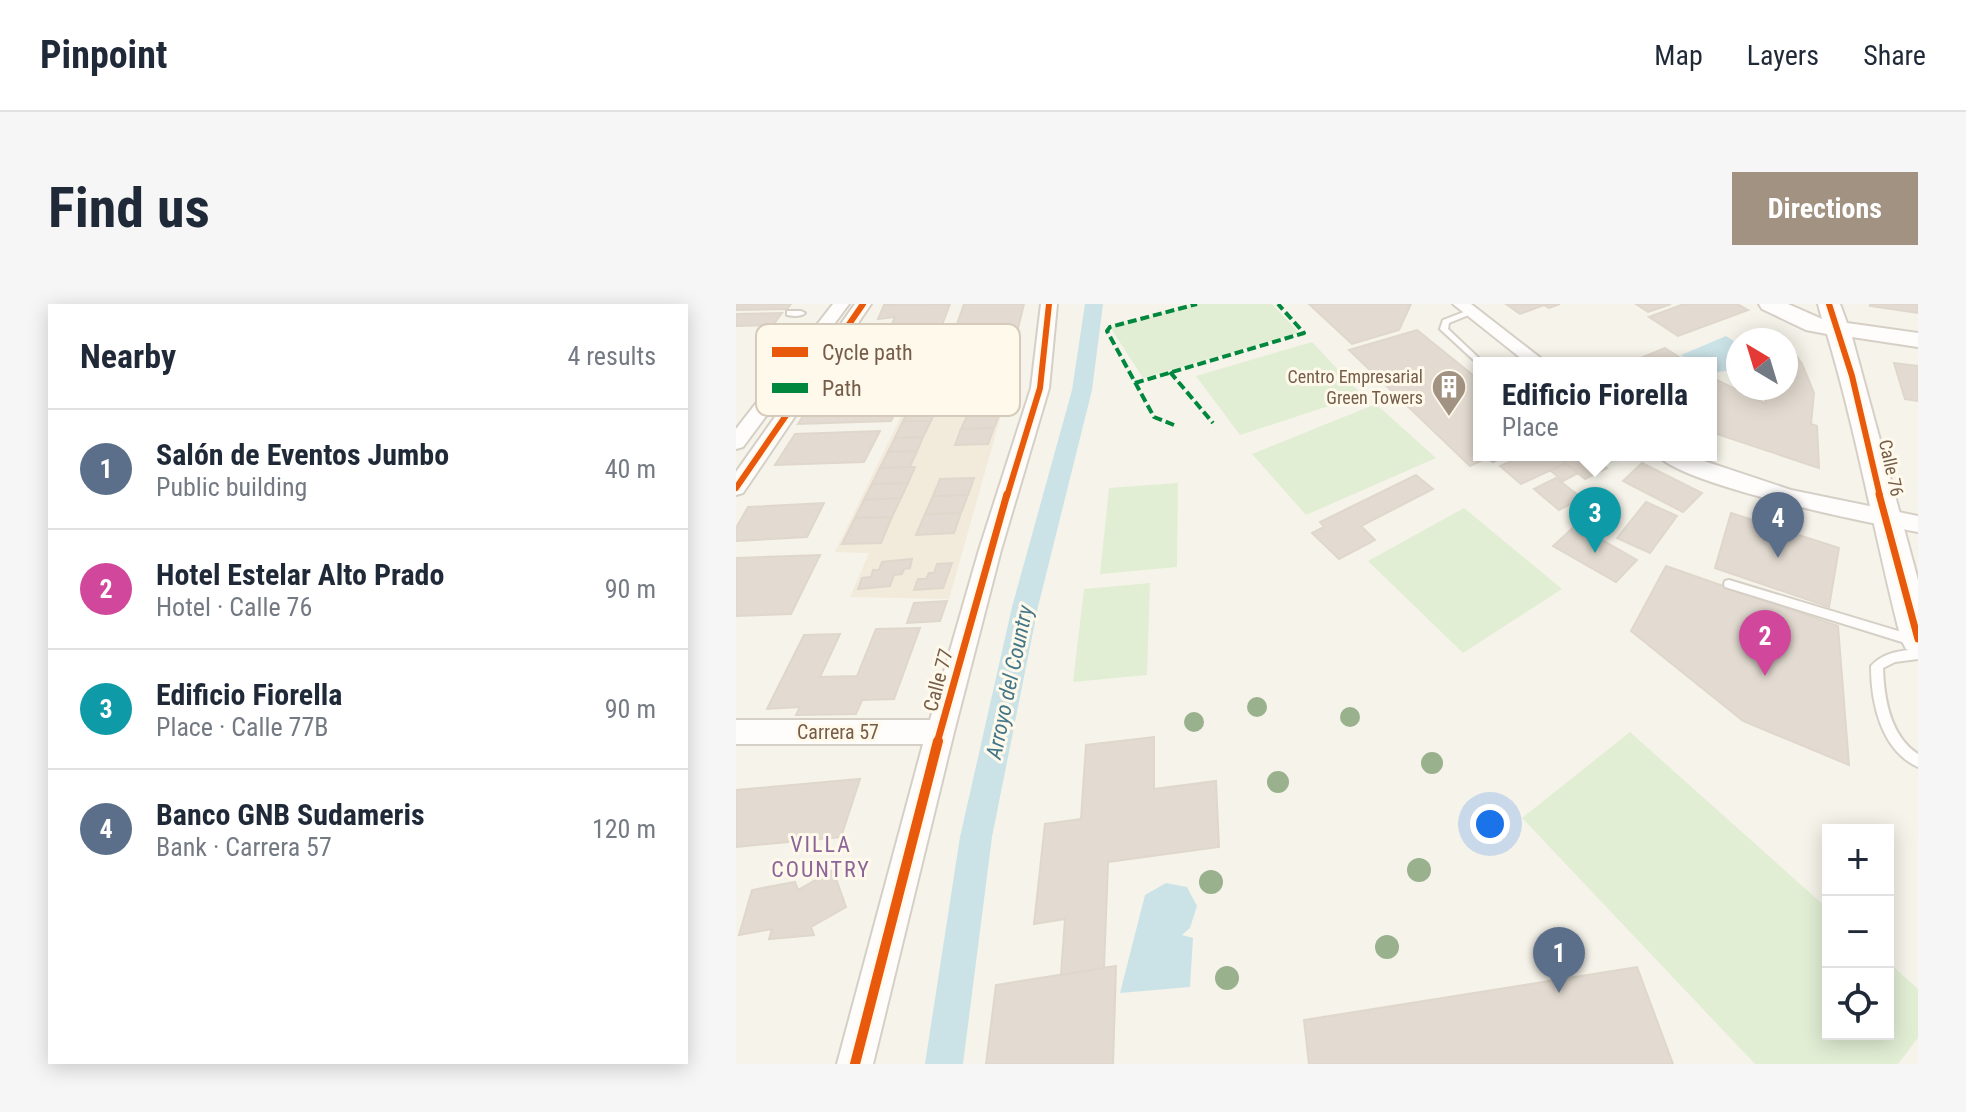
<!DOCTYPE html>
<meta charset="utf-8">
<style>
body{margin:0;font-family:"Roboto Condensed",sans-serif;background:#f6f6f7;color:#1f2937}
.controls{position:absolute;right:24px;bottom:24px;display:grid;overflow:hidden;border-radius:0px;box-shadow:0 4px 20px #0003}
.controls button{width:72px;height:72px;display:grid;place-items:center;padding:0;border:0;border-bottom:2px solid #e0e1e3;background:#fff;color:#1f2937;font:40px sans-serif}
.compass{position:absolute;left:990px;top:24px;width:72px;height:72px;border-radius:50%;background:#fff;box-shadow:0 4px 20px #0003;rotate:322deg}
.you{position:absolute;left:754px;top:520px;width:28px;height:28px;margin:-20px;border:6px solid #fff;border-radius:50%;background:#1a73e8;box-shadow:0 0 0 12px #1a73e833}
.badge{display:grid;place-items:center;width:52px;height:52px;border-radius:50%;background:#a29281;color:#fff;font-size:26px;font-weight:700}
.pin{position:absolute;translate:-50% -66px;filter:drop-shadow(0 2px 4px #0008)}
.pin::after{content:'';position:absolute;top:42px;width:28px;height:24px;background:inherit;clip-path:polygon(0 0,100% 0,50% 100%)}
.popup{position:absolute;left:737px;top:53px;width:244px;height:104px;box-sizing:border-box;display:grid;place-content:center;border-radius:0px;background:#fff;filter:drop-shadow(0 2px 6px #0005);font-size:26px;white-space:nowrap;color:#747a83}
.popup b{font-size:30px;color:#1f2937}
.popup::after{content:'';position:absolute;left:50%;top:100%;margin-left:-16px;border:16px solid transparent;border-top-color:#fff}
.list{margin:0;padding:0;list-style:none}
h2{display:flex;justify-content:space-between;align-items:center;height:104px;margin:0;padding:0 32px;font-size:34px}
h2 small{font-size:26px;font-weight:400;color:#747a83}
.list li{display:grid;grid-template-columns:52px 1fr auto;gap:24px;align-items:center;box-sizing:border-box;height:120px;padding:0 32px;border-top:2px solid #e0e1e3}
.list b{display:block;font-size:30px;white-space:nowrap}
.list p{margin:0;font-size:26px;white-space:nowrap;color:#747a83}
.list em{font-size:26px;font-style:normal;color:#747a83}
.icon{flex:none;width:44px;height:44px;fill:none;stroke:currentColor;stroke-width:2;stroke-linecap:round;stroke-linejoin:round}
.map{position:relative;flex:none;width:1182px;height:760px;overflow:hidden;border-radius:0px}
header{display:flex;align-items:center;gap:48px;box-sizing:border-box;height:112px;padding:0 40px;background:#fff;border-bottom:2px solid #e0e1e3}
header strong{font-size:38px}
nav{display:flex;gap:44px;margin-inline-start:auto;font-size:28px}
.intro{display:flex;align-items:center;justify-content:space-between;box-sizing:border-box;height:192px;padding:0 48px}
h1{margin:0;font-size:56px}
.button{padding:20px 36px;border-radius:0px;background:#a29281;color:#fff;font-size:28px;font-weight:700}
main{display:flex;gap:48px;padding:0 48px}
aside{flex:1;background:#fff;border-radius:0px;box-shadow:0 4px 20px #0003}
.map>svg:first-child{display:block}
</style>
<header>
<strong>Pinpoint</strong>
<nav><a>Map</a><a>Layers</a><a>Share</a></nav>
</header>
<div class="intro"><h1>Find us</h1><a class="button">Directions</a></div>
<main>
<aside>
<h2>Nearby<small>4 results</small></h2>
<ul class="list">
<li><span class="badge" style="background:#5c6f8a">1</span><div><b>Salón de Eventos Jumbo</b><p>Public building</p></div><em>40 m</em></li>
<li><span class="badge" style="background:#d1479c">2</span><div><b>Hotel Estelar Alto Prado</b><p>Hotel · Calle 76</p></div><em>90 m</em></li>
<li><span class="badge" style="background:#0f9aa8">3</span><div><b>Edificio Fiorella</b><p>Place · Calle 77B</p></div><em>90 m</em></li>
<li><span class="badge" style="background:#5c6f8a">4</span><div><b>Banco GNB Sudameris</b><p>Bank · Carrera 57</p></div><em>120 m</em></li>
</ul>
</aside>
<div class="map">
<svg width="1182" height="760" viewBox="0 0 1182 760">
<rect width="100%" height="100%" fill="#f6f3ea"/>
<path fill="#f2eada" d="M 193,55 L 281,55 L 213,295 L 114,293 L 133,249 L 99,248 Z"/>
<path fill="#e1eed4" d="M 461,0 L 536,0 L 563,29 L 407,74 L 374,23 Z
M 576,38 L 626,91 L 504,131 L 460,72 Z
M 640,100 L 700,154 L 570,211 L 516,150 Z
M 442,179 L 441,263 L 364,270 L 373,184 Z
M 728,204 L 826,285 L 727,349 L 632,257 Z
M 414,279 L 411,371 L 337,378 L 348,285 Z
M 894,428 L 1092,605 L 1092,730 L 1152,730 L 1152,658 L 1182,685 L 1182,734 L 1162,760 L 1019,760 L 786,514 Z"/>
<path fill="#cbe3e7" d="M 990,32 L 1002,40 L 1002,65 L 975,69 L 975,59 L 958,59 L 945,51 Z
M 430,579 L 451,583 L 461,602 L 454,624 L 446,631 L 457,634 L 454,683 L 384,689 L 409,591 Z"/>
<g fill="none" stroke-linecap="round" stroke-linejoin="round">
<path fill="#cbe3e7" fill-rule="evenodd" d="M 349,0 L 367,0 L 356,86 L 302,303 L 256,533 L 227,760 L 189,760 L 224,533 L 276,303 L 336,86 Z"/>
</g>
<path fill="#e3dbd1" stroke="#dfd7cc" stroke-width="2" d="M 55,0 L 51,5 L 0,6 L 1,0 Z
M 214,0 L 206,21 L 154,25 L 159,13 L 142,15 L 148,1 Z
M 228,0 L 288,0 L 281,28 L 217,32 Z
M 573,0 L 675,0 L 663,26 L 616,40 Z
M 770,0 L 824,0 L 813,4 L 808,1 L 784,10 Z
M 900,0 L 935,0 L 912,8 Z
M 948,0 L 1001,0 L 1012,6 L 942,32 L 913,13 Z
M 1134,0 L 1182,0 L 1182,9 L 1134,2 Z
M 46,9 L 37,21 L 0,22 L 0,10 Z
M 681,26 L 743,76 L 743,151 L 757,151 L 734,162 L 613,46 Z
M 275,35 L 267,52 L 207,54 L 216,36 Z
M 184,38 L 172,55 L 144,57 L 147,50 L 138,51 L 135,58 L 103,60 L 111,43 Z
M 1050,43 L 1055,44 L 1066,60 L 1078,89 L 1075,120 L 1081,122 L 1083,164 L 975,128 L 975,73 L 1030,100 L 1028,84 L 1050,84 Z
M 929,44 L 952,59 L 893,59 Z
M 272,55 L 264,75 L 239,76 L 248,56 Z
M 221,56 L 248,56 L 239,76 L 211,77 Z
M 221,56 L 211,77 L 186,77 L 196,57 Z
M 164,59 L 150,84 L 85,86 L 101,60 Z
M 1158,59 L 1182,62 L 1182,97 L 1169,95 Z
M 164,60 L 188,60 L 178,80 L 153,81 Z
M 208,88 L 201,103 L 174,104 L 181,89 Z
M 169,89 L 155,117 L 62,120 L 80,92 Z
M 269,95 L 264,109 L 232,110 L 237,96 Z
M 201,103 L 195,117 L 167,117 L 174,104 Z
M 264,109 L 258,124 L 225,125 L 232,110 Z
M 167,117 L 195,117 L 187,133 L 159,134 Z
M 258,124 L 252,140 L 219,141 L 225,125 Z
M 144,127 L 128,158 L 39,161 L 59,130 Z
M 187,133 L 181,147 L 152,148 L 159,134 Z
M 181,147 L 174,163 L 144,164 L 152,148 Z
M 789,151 L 820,151 L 830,159 L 785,180 L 764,162 Z
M 820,151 L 854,151 L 871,164 L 849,175 Z
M 830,159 L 842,169 L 827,177 L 814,166 Z
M 906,159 L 966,189 L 947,208 L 887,177 Z
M 174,163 L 179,163 L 172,179 L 136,180 L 144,164 Z
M 680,171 L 697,185 L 625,222 L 639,236 L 603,255 L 576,229 L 588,223 L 584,218 Z
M 238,174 L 232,191 L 197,192 L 204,175 Z
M 820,174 L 846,194 L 823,206 L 798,185 Z
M 172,179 L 165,194 L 128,196 L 136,180 Z
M 232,191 L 225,209 L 189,210 L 197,192 Z
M 165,194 L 156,213 L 119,214 L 128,196 Z
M 910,198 L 941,212 L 914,249 L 881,234 Z
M 88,199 L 71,233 L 0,237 L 0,224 L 12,203 Z
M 225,209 L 218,229 L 180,231 L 189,210 Z
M 995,209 L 1103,244 L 1093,303 L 979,264 Z
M 156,213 L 145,239 L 106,240 L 119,214 Z
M 840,221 L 901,256 L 880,278 L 817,242 Z
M 84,251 L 55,310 L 0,312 L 0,254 Z
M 176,255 L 174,264 L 168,265 L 166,270 L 158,271 L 154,282 L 122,285 L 126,274 L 135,273 L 137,266 L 143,266 L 146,258 Z
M 216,259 L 207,284 L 178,286 L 182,275 L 190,275 L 193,269 L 198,269 L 201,260 Z
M 930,262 L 1102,322 L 1113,461 L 1007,417 L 895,327 Z
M 211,297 L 204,317 L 171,319 L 178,299 Z
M 184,324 L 158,395 L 126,396 L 120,410 L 60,411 L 64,403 L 31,405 L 68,331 L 104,330 L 84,373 L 121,372 L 140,325 Z
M 418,433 L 418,485 L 480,477 L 483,543 L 372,558 L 368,664 L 325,671 L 329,615 L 298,620 L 309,520 L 345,515 L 350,441 Z
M 124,475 L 105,533 L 0,543 L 0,486 Z
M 97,566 L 110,603 L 75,623 L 78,631 L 33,635 L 36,625 L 3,631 L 16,586 L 59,578 L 62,586 Z
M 380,662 L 377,760 L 250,760 L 260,681 Z
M 901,663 L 937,760 L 573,760 L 568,716 Z"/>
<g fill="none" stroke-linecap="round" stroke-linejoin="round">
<defs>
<path id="lane" d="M 733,6 L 740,8 L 713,19 L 712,25 L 748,59 L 743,59 L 743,61 L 704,25 L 707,16 Z
M 51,7 L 65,7 L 69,9 C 65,13 56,12 51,11 Z
M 756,151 L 770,151 L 757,157 L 752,154 Z
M 993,276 L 1182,333 L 1182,343 L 989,283 L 988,280 L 989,277 Z
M 1182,345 L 1182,355 L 1159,358 L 1147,364 C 1148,395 1154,432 1182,450 L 1182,463 C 1145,446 1135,399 1135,362 C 1148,348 1164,347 1182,345 Z"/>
<path id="street" d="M 97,0 L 113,0 L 7,143 L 0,145 L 0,125 Z
M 119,0 L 135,0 L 7,189 L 0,191 L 0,168 Z
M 305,0 L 321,0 L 313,84 L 265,246 L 218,428 L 137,760 L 101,760 L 187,440 L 0,440 L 0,416 L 194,416 L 243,246 L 295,84 Z
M 717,0 L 735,0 L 811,59 L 791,59 Z
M 922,151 L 950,151 L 1055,186 L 1182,212 L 1182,228 C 1138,220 944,181 922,151 Z"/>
<path id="secondary" d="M 1023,0 L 1052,0 L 1086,15 L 1082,0 L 1104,0 L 1111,19 L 1182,29 L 1182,43 L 1116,33 L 1182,276 L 1182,349 L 1170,345 L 1165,335 C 1139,234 1121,130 1091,30 L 1070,26 L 1026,5 Z"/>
</defs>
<use href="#lane" stroke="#d5cfc6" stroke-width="4"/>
<use href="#street" stroke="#d5cfc6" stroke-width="4"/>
<use href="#secondary" stroke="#d6cfc6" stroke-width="4"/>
<use href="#lane" fill="#fefdfc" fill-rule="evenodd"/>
<use href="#street" fill="#fefdfc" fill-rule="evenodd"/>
<use href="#secondary" fill="#fefdfc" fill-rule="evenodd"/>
<path stroke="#00873e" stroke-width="4" stroke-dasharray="9 4" stroke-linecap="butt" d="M 434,68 L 477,119
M 399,79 L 568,29 L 542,0
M 438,121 L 418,113 L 371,27 L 374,23 L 461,0"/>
<defs>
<path id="cycleway-far2" d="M 1093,0 L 1116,72 L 1144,192
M 0,184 L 127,0
M 271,192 L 304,84 L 313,0"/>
<path id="cycleway-far1" d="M 1143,190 L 1182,335
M 201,439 L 271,190"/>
<path id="cycleway" d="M 119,760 L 202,437"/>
</defs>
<use href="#cycleway-far2" stroke="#fff9eb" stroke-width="10"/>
<use href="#cycleway-far1" stroke="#fff9eb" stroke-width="12"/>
<use href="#cycleway" stroke="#fff9eb" stroke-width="15"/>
<use href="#cycleway-far2" stroke="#e8590c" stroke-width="6"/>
<use href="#cycleway-far1" stroke="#e8590c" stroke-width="7"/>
<use href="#cycleway" stroke="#e8590c" stroke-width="10"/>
</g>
<g fill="#99b18d">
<circle cx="521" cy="403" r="10"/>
<circle cx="614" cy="413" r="10"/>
<circle cx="458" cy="418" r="10"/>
<circle cx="696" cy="459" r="11"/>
<circle cx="542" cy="478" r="11"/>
<circle cx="683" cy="566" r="12"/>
<circle cx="475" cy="578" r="12"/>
<circle cx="651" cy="643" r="12"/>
<circle cx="491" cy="674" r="12"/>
</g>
<defs>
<symbol id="building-pin" viewBox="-11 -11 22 30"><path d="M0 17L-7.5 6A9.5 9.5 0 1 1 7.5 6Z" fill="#a29281" stroke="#fff9eb"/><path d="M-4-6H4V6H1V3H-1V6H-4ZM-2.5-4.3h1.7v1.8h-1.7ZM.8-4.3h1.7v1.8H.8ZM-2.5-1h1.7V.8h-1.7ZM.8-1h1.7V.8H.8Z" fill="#fff"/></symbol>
</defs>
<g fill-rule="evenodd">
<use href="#building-pin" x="693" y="63" width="40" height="54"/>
</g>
<g text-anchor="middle" stroke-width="6" stroke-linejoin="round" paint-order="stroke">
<g font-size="18" fill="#755d49" stroke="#fff9eb" text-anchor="end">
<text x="687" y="79">Centro Empresarial<tspan x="687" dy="21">Green Towers</tspan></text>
</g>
<g font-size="18" fill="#755d49" stroke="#fff9eb">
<text transform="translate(1155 164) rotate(77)" y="6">Calle 76</text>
</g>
<g font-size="20" fill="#755d49" stroke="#fff9eb">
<text transform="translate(202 376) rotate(-75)" y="7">Calle 77</text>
<text x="102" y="435">Carrera 57</text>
</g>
<g font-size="22" font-style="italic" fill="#427789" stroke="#fff9eb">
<text transform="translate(273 378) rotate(-78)" y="8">Arroyo del Country</text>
</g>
<g font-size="22" letter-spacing="2" fill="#8c6599" stroke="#fff9eb">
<text x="85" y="548">VILLA<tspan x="85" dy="25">COUNTRY</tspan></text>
</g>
</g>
<rect x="20" y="20" width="264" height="92" rx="12" fill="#fff9eb" stroke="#d6caba" stroke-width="2"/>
<rect x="36" y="43" width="36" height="10" fill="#e8590c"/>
<rect x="36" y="79" width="36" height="10" fill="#00873e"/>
<g font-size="22" fill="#755d49">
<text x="86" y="56">Cycle path</text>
<text x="86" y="92">Path</text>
</g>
</svg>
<div class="controls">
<button>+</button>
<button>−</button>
<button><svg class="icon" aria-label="locate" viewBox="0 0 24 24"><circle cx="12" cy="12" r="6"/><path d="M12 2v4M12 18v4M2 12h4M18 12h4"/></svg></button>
</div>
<svg class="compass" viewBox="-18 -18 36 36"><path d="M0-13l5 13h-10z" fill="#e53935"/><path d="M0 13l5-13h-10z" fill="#747a83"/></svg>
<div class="you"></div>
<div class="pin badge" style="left:823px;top:689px;background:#5c6f8a">1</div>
<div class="pin badge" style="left:1029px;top:372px;background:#d1479c">2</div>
<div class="pin badge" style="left:859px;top:249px;background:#0f9aa8">3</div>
<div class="popup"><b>Edificio Fiorella</b>Place</div>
<div class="pin badge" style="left:1042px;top:254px;background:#5c6f8a">4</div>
</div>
</main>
